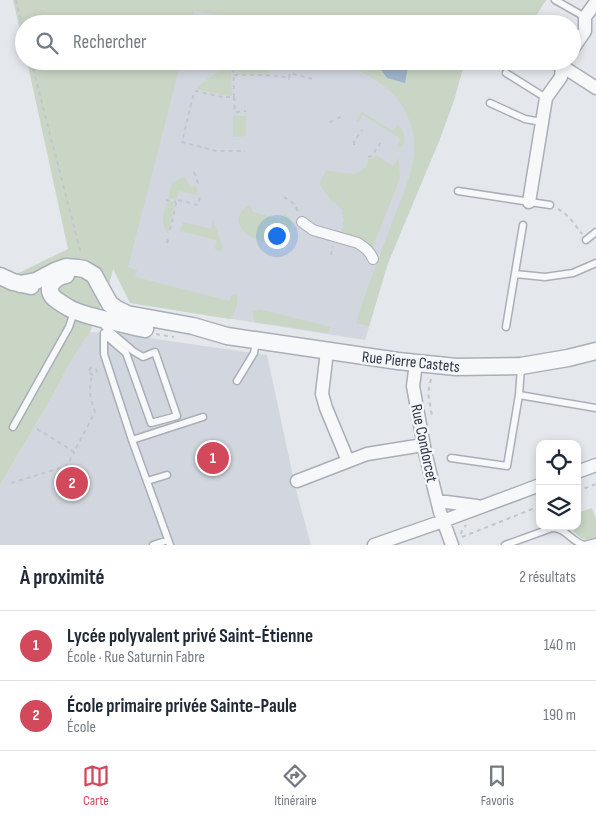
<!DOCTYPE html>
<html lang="fr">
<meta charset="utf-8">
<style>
body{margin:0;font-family:"Sofia Sans Condensed",sans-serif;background:#f6f6f7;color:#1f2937}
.controls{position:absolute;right:15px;bottom:15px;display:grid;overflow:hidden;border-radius:10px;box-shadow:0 2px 8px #0003}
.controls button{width:45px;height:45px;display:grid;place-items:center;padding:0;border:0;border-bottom:1px solid #e0e1e3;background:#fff;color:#1f2937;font:25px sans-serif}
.you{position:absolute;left:276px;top:235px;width:18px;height:18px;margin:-12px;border:4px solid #fff;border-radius:50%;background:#1a73e8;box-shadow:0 0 0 8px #1a73e833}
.badge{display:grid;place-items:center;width:32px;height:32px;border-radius:50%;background:#d1495b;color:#fff;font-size:16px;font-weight:700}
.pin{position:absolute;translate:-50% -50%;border:2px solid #fff;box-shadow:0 1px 5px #0006}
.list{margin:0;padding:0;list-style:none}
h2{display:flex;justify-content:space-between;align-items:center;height:65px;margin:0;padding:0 20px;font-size:21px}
h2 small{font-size:16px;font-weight:400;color:#747a83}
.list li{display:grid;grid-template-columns:32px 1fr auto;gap:15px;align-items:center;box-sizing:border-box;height:70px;padding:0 20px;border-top:1px solid #e0e1e3}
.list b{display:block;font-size:19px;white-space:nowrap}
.list p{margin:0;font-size:16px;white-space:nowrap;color:#747a83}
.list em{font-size:16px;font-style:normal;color:#747a83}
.icon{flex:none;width:28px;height:28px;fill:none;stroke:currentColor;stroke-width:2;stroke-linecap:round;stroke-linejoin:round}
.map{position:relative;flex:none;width:596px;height:545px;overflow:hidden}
.search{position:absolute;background:#fff;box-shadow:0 2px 8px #0003;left:15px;right:15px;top:15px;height:55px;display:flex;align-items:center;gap:12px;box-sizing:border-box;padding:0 18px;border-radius:28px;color:#747a83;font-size:19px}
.sheet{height:205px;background:#fff}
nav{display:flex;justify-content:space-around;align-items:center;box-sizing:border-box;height:70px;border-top:1px solid #e0e1e3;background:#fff;font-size:14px;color:#747a83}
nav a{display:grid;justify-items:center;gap:2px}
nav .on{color:#d1495b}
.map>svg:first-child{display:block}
</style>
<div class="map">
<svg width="596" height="545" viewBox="0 0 596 545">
<rect width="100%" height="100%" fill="#e4e7ec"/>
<path fill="#d2d6de" d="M 177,3 L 315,24 L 172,24 Z
M 163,61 L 465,61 L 454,100 L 439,141 L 388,263 L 365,340 L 130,303 L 114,268 Z
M 90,332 L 115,333 L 267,355 L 296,490 L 311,545 L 0,545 L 0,485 L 53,395 L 72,359 Z"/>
<path fill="#c9d6c5" d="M 13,0 L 546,0 L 531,24 L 282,24 L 240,17 L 229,16 L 194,11 L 191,24 L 24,24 L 24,48 Z
M 27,61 L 181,61 L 128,267 L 137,270 L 135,277 L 230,301 L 231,296 L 234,294 L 237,295 C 239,303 235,313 230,319 L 130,303 L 113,269 L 110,281 L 90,332 L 72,359 L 53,395 L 0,485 L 0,282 L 68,249 Z
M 238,61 L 271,61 L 271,73 L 237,74 L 236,62 Z
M 340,61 L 465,61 L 454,100 L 439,141 L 388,263 L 369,326 L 356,323 C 367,287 381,253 394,218 C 402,197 412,175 414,153 C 416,136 410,119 402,105 C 388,84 362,72 340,61 Z
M 231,64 L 232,96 L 223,95 L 196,89 L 207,79 Z
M 362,112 L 393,131 L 398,124 C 404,130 406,138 403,146 L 400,148 L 397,146 L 401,139 L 363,115 L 358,122 L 356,121 Z
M 233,116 L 246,116 L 246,136 L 233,137 Z
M 376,155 L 393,166 L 398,158 L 400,176 L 397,186 L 372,249 C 365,238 351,236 339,233 L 344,227 L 344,225 L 342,224 L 344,221 L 342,213 L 343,211 L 335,202 L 333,203 L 319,184 L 326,171 L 356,174 L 356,172 C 363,171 368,166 368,159 L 372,158 Z
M 184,177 L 186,178 L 190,188 L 196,186 L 198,195 L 179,191 L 176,200 L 168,198 L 172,182 Z
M 167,201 L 175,203 L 168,234 C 159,223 164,214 167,201 Z
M 250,204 L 253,212 L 279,219 L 284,214 L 286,214 C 291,220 294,225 290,232 C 276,259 213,227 250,204 Z
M 213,220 L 223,247 L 222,250 L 220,251 L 215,249 L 217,240 L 180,231 L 183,222 L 211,229 Z
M 258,309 L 330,327 L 328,333 L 255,322 L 253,317 L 253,310 L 257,311 Z
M 592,508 L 596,519 L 596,539 C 582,543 578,536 569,526 L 577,526 L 577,513 Z"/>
<path fill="#9fb4cc" d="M 375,61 L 409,61 L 405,83 L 387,78 Z"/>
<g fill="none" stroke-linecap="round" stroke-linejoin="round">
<defs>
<path id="service" d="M 555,0 L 585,17
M 506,73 L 546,98
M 490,103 L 525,119 L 542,122
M 458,191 L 550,205
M 586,240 L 596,232
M 515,274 L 545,277 L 573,273 L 596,263
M 506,327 L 523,225
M 104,333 L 104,354 L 132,440 L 170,545
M 104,334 L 126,353 L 151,423 L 177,416 L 155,352 L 143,357 L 133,351 L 105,327
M 237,381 L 254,353 L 256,341
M 519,395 L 596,408
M 13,427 L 69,327 L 74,312
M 132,440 L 203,417
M 451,458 L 507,466 L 519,395 L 521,367
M 147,481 L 167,475
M 153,545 L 168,540
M 505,545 L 552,528 C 567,528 570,541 584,545
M 585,545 L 596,542"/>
<path id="pedestrian" d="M 302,222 L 313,230 L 358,243 C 365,248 370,251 373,259"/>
<path id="minor" d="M 572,50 L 585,31 L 585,17 L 596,2
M 565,61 L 562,66 L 596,88
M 529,202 L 546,98 L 561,77 L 562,66
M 327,351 L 322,394 L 326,408 L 348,461
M 416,363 L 413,386 L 425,452 L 440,512 L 452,545
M 577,472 L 596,465
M 297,481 L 367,454 L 423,445
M 438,502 L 446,502 L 477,506
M 374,545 L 443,521 L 540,485"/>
<path id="tertiary" d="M 66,275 C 56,277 44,286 53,297 C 57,301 64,305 69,308 C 76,312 84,314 91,316 C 109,321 127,325 145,329
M 0,276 L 13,282 L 31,286
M 20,284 L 36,281 L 55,271 L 66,267 L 78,268 L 84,269 L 94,275 L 106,297 L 110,304 L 117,309 L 127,314 L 193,326 L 227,336 L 398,361 L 456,367 L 521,366 L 568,358 L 596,351"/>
</defs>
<use href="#service" stroke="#a9aeb7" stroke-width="9"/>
<use href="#pedestrian" stroke="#a9aeb7" stroke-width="12"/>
<use href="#minor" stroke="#a9aeb7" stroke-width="15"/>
<use href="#tertiary" stroke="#a9aeb7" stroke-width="19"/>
<path stroke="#c2c5cb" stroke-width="2" stroke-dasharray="4 4" stroke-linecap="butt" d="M 16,0 L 24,32
M 31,61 L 81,254
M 233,61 L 234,97 L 222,97 L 196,91 L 194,92 L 182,142 L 216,151 L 245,151
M 234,75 C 252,75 270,74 289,78 L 289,80
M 289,78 L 290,73 L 312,79
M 234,97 L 235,112 L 246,111
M 330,122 L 341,117
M 354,145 L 354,142 L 362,130
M 368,157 L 372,156 L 381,142
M 194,172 L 198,183 L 200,182
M 284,197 L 294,204 L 299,213
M 166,200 L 176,202
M 558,209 C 568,214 575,225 582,234
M 170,230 L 177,200 L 198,205 L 200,196
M 167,243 L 169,236
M 331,255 L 333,246
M 156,334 L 174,337
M89.5 371a3.5 3.5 0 1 1 7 0a3.5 3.5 0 1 1-7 0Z
M 431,379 L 428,393 L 432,416
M 37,429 L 49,436 L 74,452 L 95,412 C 89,396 89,391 92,374
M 11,483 L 67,466 L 74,452
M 577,491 L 596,484
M 461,534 L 462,530 L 466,525
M 462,537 L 540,506"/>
<use href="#service" stroke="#f7f8fa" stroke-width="6"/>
<use href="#pedestrian" stroke="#f7f8fa" stroke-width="10"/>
<use href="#minor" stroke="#f7f8fa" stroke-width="12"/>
<use href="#tertiary" stroke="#f7f8fa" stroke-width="16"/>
</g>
<g text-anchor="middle" stroke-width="5" stroke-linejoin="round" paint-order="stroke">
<g font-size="16" fill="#2b3445" stroke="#f4f6f9">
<text transform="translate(411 361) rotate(6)" y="6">Rue Pierre Castets</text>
<text transform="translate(425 443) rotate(78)" y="6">Rue Condorcet</text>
</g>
</g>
</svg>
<div class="controls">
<button><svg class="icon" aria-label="locate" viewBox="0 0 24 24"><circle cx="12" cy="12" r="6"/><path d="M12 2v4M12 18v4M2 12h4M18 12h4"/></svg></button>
<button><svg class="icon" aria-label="layers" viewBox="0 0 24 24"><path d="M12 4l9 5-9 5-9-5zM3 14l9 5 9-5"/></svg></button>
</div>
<div class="you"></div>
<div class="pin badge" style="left:213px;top:458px">1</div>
<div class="pin badge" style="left:72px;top:483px">2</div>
<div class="search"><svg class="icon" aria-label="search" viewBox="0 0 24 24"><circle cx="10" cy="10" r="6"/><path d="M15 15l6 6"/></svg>Rechercher</div>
</div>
<section class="sheet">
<h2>À proximité<small>2 résultats</small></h2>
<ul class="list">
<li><span class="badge">1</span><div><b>Lycée polyvalent privé Saint-Étienne</b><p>École · Rue Saturnin Fabre</p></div><em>140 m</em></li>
<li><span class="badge">2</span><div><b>École primaire privée Sainte-Paule</b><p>École</p></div><em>190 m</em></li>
</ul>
</section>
<nav>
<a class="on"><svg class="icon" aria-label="map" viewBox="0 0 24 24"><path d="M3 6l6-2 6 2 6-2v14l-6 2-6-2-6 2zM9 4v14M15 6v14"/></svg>Carte</a>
<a><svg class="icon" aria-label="directions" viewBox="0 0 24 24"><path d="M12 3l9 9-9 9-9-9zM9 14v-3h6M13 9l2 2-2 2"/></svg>Itinéraire</a>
<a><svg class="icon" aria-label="saved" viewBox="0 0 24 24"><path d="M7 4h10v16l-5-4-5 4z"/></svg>Favoris</a>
</nav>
